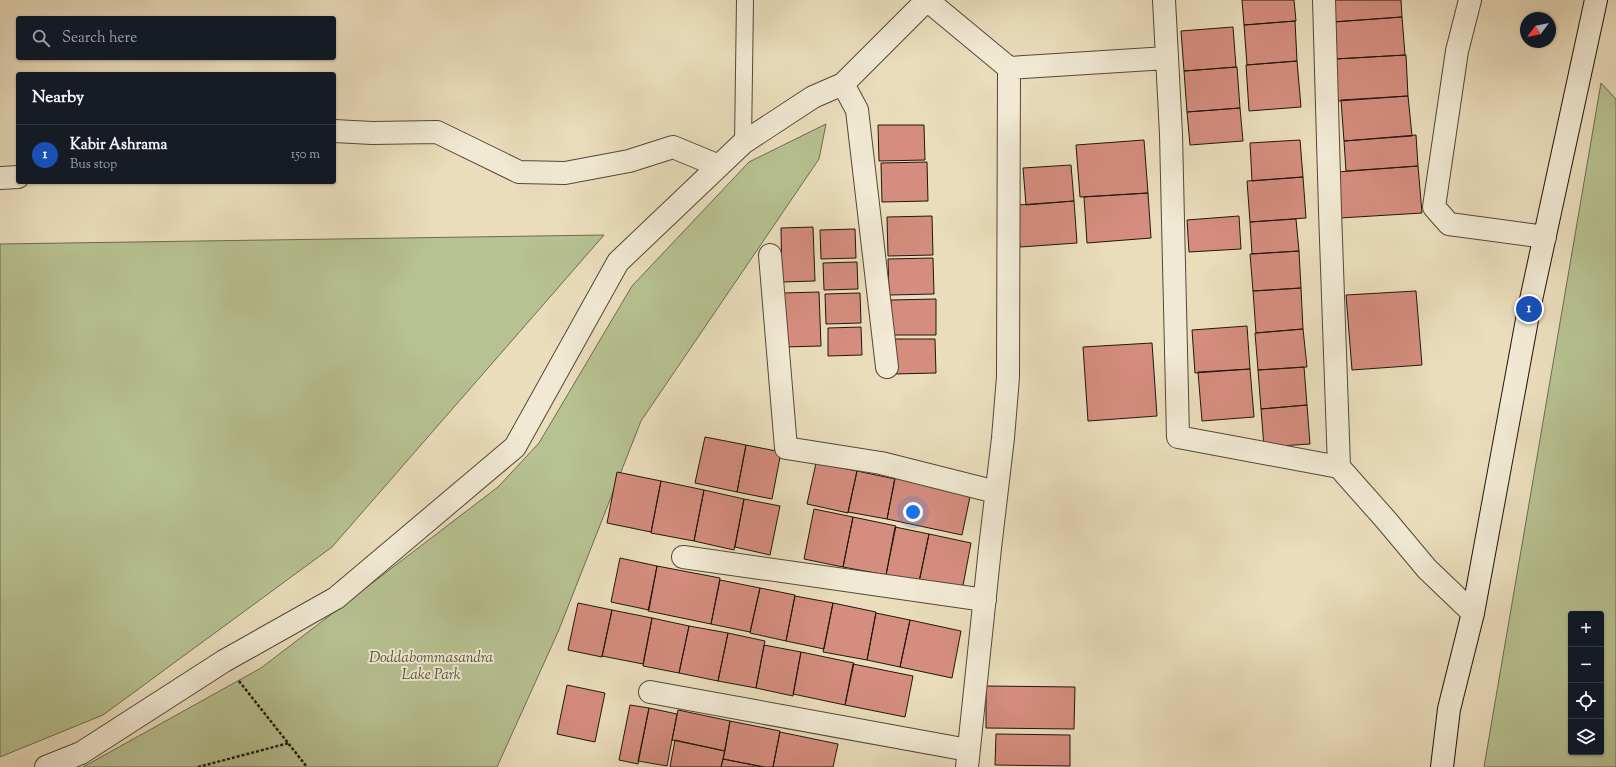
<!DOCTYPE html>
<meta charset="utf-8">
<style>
body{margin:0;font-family:"Sorts Mill Goudy",serif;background:#242831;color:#f1f3f6}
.controls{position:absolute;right:12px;bottom:12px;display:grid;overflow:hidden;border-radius:4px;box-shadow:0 1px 3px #0004}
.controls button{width:36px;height:36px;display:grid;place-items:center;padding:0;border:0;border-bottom:1px solid #363941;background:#171b24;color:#f1f3f6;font:20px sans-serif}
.compass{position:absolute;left:1520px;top:12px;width:36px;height:36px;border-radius:50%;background:#171b24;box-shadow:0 1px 3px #0004;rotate:238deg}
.you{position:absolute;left:913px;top:512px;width:14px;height:14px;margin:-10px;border:3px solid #fff;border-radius:50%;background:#1a73e8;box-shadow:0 0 0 6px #1a73e833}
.badge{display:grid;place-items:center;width:26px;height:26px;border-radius:50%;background:#c59692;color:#fff;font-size:13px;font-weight:700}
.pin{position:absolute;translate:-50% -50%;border:2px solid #fff;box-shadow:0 1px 4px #0006}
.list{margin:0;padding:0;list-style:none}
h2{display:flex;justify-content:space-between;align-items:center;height:52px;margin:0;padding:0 16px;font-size:17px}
h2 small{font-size:13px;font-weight:400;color:#9ea1a6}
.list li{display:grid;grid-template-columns:26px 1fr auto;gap:12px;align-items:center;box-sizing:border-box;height:60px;padding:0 16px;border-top:1px solid #363941}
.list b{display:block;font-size:15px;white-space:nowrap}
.list p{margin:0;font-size:13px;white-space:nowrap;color:#9ea1a6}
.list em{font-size:13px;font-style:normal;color:#9ea1a6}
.icon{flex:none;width:22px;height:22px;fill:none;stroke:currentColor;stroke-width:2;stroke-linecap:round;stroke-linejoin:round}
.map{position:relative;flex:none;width:1616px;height:767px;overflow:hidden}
.search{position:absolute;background:#171b24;box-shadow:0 1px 3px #0004;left:16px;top:16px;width:320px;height:44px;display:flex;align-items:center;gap:10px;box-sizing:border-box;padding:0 14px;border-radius:4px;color:#9ea1a6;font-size:15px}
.panel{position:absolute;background:#171b24;box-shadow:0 1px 3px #0004;left:16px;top:72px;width:320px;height:112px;border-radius:4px}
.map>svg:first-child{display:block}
</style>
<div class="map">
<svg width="1616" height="767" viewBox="0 0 1616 767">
<rect width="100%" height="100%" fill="#eaddbc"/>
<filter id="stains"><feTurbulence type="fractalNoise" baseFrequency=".005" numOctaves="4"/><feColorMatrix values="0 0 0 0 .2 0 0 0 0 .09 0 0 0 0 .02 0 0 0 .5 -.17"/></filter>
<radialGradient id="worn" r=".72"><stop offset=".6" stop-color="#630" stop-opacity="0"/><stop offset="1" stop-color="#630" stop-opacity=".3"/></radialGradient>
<path fill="#b7c191" stroke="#6c6c50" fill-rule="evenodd" d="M 1601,83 L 1616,99 L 1616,767 L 1484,767 ZM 1571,614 L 1601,614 L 1601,752 L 1571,752 Z
M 826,124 L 819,159 L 641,421 L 558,632 L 497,767 L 83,767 L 261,668 L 498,487 L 539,443 L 632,286 L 749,162 Z
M 604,235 L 332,547 L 103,715 L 0,757 L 0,244 Z"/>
<path fill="#d58d7f" stroke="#20160e" d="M 1242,0 L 1294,0 L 1296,21 L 1244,25 Z
M 1333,0 L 1401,0 L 1402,17 L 1334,22 Z
M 1402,17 L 1405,55 L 1335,59 L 1332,22 Z
M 1295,21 L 1297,61 L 1247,65 L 1244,25 Z
M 1233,27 L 1236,67 L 1184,71 L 1181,31 Z
M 1406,55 L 1408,96 L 1338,101 L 1335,59 Z
M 1297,61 L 1301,107 L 1249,111 L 1246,65 Z
M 1237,67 L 1240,108 L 1187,112 L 1184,71 Z
M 1408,96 L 1412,136 L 1344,141 L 1341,100 Z
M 1240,108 L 1243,141 L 1190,145 L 1187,112 Z
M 878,125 L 924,125 L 925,160 L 879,161 Z
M 1416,135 L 1418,166 L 1346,171 L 1344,141 Z
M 1144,140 L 1148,193 L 1080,197 L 1076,145 Z
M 1300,140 L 1303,177 L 1252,181 L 1250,143 Z
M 927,162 L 928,201 L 882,202 L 881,163 Z
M 1071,165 L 1074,201 L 1026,205 L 1023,168 Z
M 1418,166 L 1422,213 L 1340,218 L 1337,172 Z
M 1303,177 L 1306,218 L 1250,222 L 1247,181 Z
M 1148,193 L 1151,238 L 1087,243 L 1084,197 Z
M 1074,201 L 1077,243 L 1020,247 L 1017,205 Z
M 932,216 L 933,255 L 888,256 L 887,217 Z
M 1239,216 L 1241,249 L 1189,252 L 1187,220 Z
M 1296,219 L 1299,251 L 1252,254 L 1250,222 Z
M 813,227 L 815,281 L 782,282 L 781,228 Z
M 855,229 L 856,258 L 821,259 L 820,230 Z
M 1299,251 L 1301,288 L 1253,291 L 1250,254 Z
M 933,258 L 934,294 L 889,295 L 888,259 Z
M 857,262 L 858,289 L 824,290 L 823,263 Z
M 1301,288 L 1303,329 L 1256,333 L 1253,291 Z
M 1416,291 L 1422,365 L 1352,370 L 1346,295 Z
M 819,292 L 821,346 L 785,347 L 783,293 Z
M 860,293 L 861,323 L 826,324 L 825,294 Z
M 936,299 L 936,335 L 892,335 L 891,300 Z
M 1247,326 L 1250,369 L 1195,373 L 1192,330 Z
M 861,327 L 862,355 L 828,356 L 828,328 Z
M 1303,329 L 1307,367 L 1258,370 L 1255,333 Z
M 893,339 L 935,339 L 936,373 L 894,374 Z
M 1152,343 L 1157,416 L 1088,421 L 1083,347 Z
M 1304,367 L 1307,405 L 1261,409 L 1258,370 Z
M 1250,369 L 1254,417 L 1202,421 L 1198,372 Z
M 1307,405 L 1310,444 L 1264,447 L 1261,409 Z
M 705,437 L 746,445 L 737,492 L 695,483 Z
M 746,445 L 781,452 L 772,499 L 737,492 Z
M 816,463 L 857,471 L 848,513 L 807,504 Z
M 857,471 L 895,479 L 887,519 L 848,512 Z
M 617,472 L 661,481 L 651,532 L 607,523 Z
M 895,477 L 971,492 L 962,535 L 887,519 Z
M 661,481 L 704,490 L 694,541 L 651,533 Z
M 704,490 L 744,499 L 734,550 L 694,541 Z
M 744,499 L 780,506 L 770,555 L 735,547 Z
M 814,509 L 853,517 L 843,567 L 804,559 Z
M 853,517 L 896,526 L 886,575 L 843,567 Z
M 895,527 L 929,534 L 919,582 L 886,575 Z
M 929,534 L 971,543 L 962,591 L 919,582 Z
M 620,558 L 657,566 L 649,610 L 611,602 Z
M 657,566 L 720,578 L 711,624 L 648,611 Z
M 720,580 L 760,588 L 750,632 L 711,624 Z
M 760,588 L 795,595 L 786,641 L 750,633 Z
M 795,596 L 833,603 L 824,649 L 786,641 Z
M 578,603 L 612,610 L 602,657 L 568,650 Z
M 833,603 L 876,612 L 867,660 L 823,652 Z
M 612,610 L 652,618 L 643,664 L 602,656 Z
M 876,613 L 910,620 L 900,667 L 867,660 Z
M 652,618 L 689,626 L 679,673 L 643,666 Z
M 910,620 L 961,631 L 952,678 L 900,667 Z
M 689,626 L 728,633 L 718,681 L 679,673 Z
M 728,633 L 765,641 L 756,688 L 718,681 Z
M 764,645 L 801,652 L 793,696 L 756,688 Z
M 801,652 L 854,663 L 845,705 L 793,694 Z
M 853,664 L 913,676 L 905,717 L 845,705 Z
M 567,685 L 605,693 L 595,742 L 557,734 Z
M 986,686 L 1075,687 L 1074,729 L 986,728 Z
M 630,705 L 649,708 L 638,764 L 619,760 Z
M 649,708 L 677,714 L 667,766 L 638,761 Z
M 678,710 L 730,721 L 725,751 L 672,740 Z
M 730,721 L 780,731 L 773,767 L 764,767 L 723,759 Z
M 780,732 L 838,744 L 833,767 L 773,767 Z
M 996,734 L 1070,735 L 1070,766 L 995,765 Z
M 675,740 L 725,751 L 721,767 L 670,767 Z
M 723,759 L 764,767 L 721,767 Z"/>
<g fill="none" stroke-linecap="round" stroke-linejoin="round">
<defs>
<path id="lane" d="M 743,143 L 745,0"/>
<path id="street" d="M 927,0 L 1009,68 L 1167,58
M 1164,0 L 1171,134 L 1178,437 L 1339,467 L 1386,520 L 1427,569 L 1473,613
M 1324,0 L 1330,211 L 1339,467
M 1470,0 L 1457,51 L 1434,207 L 1449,224 L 1545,237
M 843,84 L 857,110 L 887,367
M 334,131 L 372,133 L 437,132 L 519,172 L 565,173 L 629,161 L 673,147 L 719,166
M 0,178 L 18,177
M 770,255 L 786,448 L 881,463 L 996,492
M 683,557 L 985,600
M 650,692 L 968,750
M 46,767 L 81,753 L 224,661 L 336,598 L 515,447 L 618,262 L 743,143 L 813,97 L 843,84 L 927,0
M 967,767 L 990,548 L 1003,438 L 1008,377 L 1009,68"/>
<path id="secondary" d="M 1442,767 L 1449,709 L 1473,613 L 1529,309 L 1596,0"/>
</defs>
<use href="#lane" stroke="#52483a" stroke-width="18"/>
<use href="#street" stroke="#52483a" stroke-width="24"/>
<use href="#secondary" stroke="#20160e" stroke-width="24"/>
<path stroke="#20160e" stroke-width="2.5" stroke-dasharray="3 2" stroke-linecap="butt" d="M 239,681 L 307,767
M 198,767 L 289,743"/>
<use href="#lane" stroke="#f1e9d3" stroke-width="16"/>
<use href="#street" stroke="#f1e9d3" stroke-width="22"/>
<use href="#secondary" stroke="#f1e9d3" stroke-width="22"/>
</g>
<g text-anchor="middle" stroke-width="4" stroke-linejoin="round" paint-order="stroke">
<g font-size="15" font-style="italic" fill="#55523c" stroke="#f1e9d3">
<text x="431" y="662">Doddabommasandra<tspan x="431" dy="17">Lake Park</tspan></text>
</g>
</g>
<rect width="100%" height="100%" filter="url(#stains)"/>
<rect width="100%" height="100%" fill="url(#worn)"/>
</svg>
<div class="controls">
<button>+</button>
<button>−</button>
<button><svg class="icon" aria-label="locate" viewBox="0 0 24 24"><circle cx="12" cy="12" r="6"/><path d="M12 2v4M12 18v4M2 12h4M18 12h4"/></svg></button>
<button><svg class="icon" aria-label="layers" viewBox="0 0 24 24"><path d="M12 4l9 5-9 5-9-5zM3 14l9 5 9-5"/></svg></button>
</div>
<svg class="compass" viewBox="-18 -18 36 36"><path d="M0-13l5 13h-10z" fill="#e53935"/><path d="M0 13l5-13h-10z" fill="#9ea1a6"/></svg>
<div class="you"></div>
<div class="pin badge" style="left:1529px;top:309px;background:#1a4fb4">1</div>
<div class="search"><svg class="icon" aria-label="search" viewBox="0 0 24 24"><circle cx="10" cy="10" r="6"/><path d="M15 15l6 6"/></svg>Search here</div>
<section class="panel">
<h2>Nearby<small></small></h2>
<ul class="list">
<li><span class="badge" style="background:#1a4fb4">1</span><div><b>Kabir Ashrama</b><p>Bus stop</p></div><em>150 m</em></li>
</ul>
</section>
</div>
